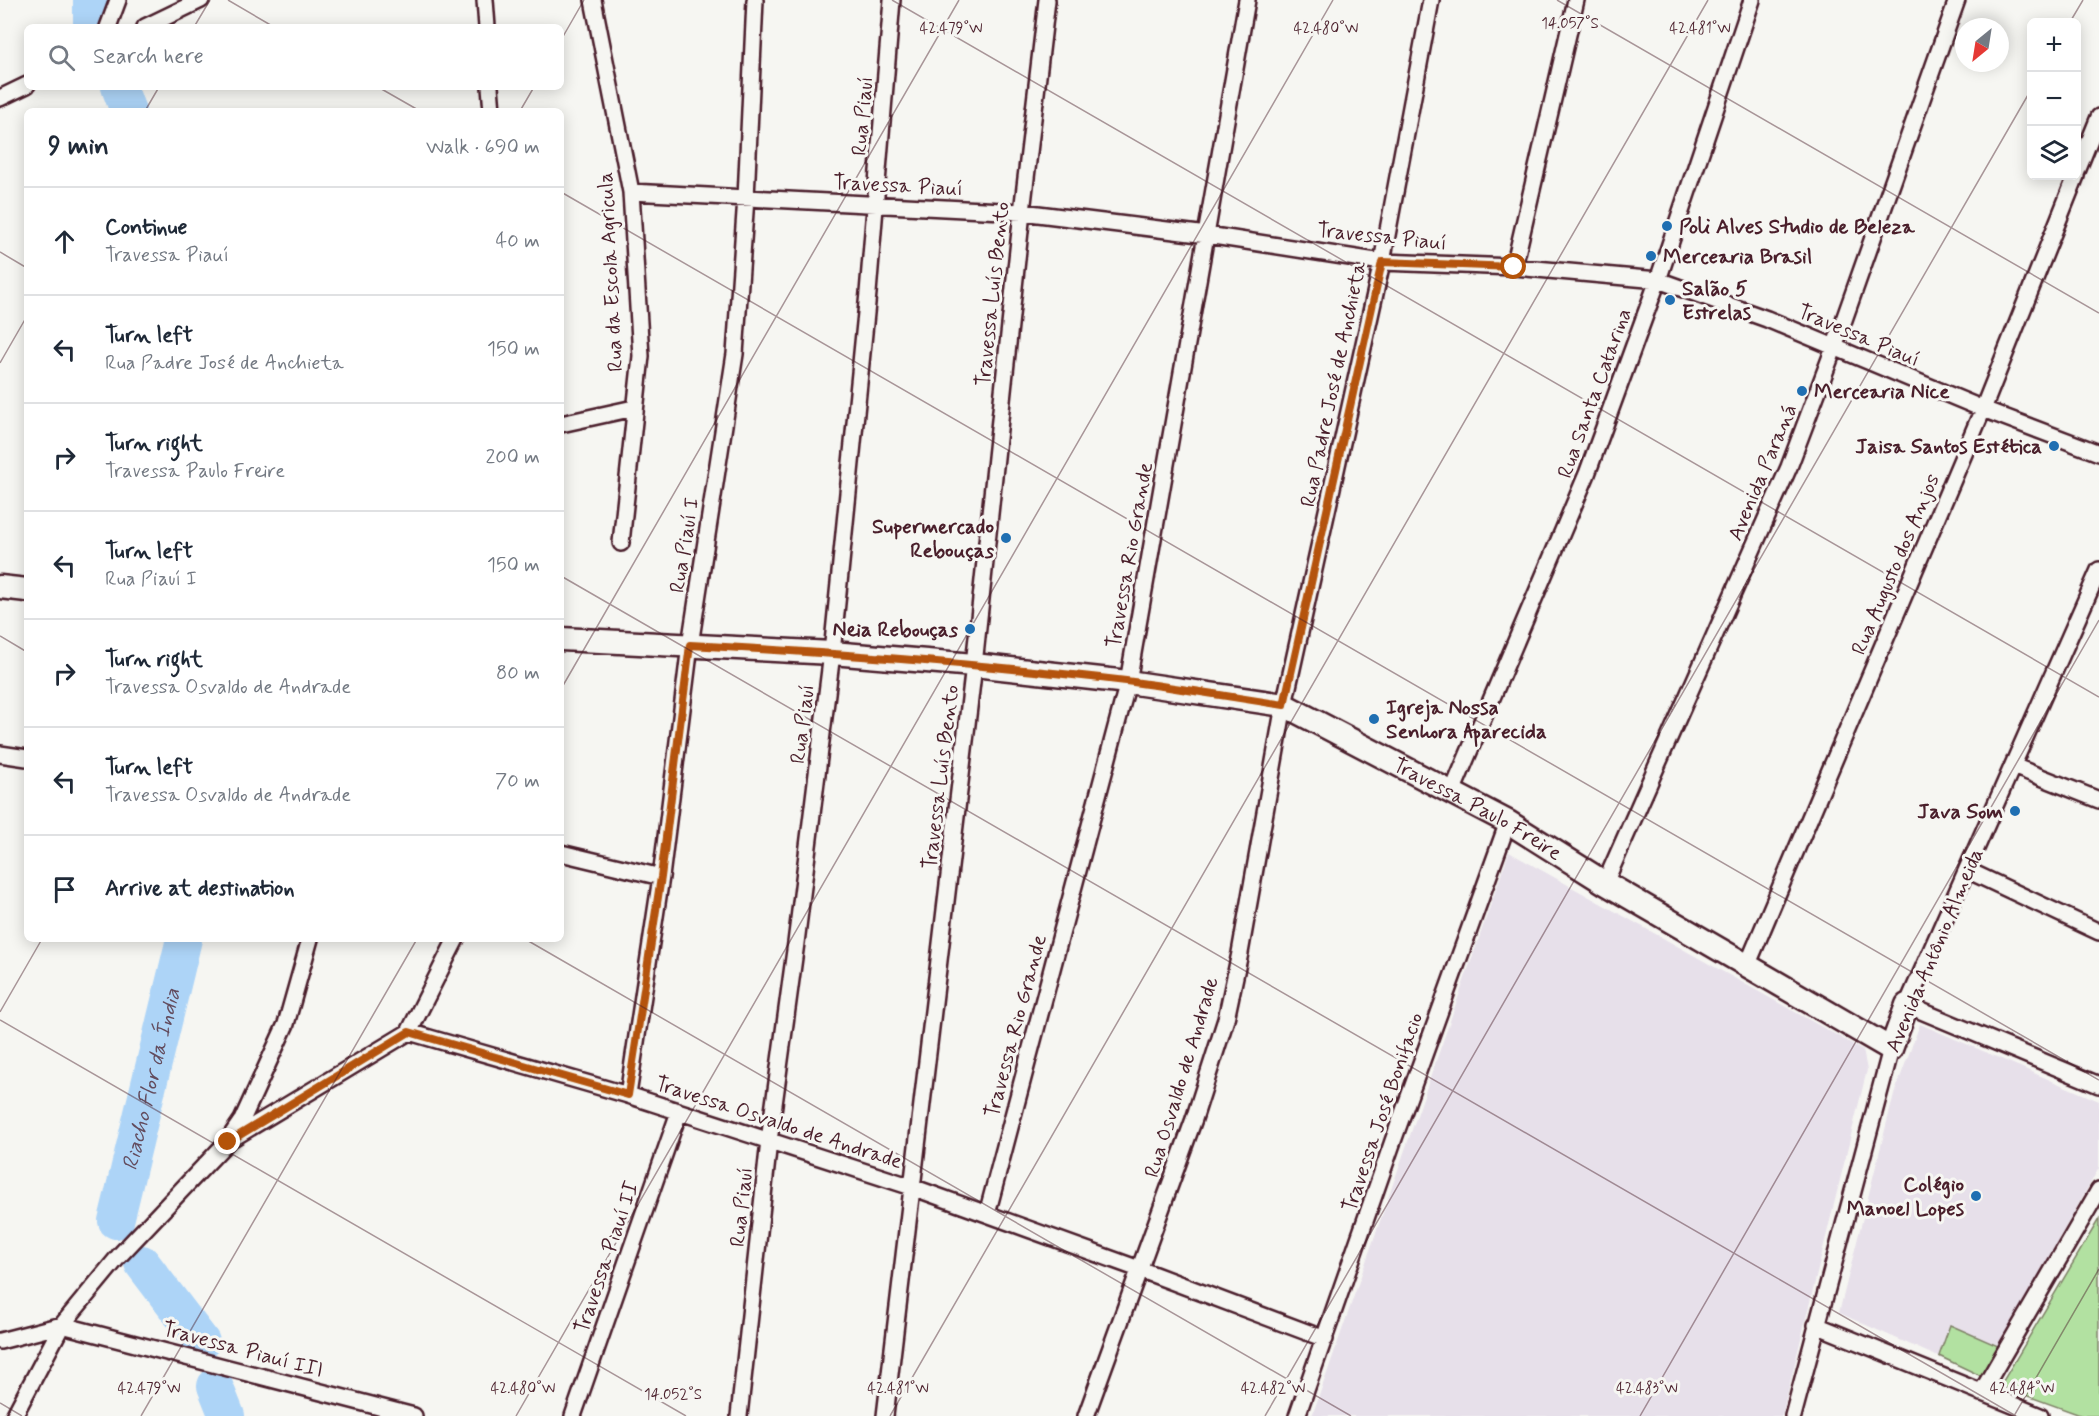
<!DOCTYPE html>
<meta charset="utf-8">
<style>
body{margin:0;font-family:Mynerve,sans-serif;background:#f2f2f3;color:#1f2937}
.controls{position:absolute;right:18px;top:18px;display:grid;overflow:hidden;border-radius:9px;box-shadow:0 3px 15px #0003}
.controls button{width:54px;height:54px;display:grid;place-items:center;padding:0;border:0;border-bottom:2px solid #e0e1e3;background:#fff;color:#1f2937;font:30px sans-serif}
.compass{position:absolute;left:1955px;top:18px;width:54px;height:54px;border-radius:50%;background:#fff;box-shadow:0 3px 15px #0003;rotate:210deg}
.stop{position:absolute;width:18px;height:18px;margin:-14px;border:4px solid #b45309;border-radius:50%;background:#fff}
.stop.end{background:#b45309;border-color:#fff;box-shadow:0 2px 6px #0008}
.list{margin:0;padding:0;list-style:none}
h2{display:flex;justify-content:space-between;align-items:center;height:78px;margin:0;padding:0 24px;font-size:26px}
h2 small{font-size:20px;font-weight:400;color:#747a83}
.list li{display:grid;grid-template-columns:39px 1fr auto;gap:18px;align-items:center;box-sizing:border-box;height:108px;padding:0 24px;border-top:2px solid #e0e1e3}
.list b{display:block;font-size:22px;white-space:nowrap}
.list p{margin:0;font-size:20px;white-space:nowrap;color:#747a83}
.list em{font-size:20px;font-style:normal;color:#747a83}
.icon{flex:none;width:33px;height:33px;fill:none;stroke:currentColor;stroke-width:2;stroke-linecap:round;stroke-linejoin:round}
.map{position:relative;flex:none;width:2099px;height:1416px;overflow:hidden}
.search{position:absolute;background:#fff;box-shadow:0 3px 15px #0003;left:24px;top:24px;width:540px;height:66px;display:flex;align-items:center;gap:15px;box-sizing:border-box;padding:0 21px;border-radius:9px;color:#747a83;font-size:22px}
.panel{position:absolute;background:#fff;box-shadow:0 3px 15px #0003;left:24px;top:108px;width:540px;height:834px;border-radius:9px}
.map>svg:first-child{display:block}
</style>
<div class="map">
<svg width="2099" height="1416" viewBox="0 0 2099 1416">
<rect width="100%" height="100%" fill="#f6f6f2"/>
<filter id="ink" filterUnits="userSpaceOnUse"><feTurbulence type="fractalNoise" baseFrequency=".0167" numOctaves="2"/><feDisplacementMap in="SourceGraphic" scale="12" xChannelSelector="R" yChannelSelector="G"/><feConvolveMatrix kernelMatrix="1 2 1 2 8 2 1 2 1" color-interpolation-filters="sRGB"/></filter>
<g filter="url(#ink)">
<path fill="#e7e0ea" d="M 1509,852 L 1863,1050 L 1867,1070 L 1782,1416 L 1312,1416 Z
M 1920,1024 L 2099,1101 L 2099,1168 L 1981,1376 L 1839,1313 L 1894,1094 Z"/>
<path fill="#b2e1a1" stroke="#7e8066" stroke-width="1.5" d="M 2099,1219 L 2099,1416 L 2083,1416 L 2000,1386 Z
M 1950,1325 L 1998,1346 L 1981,1376 L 1939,1356 Z"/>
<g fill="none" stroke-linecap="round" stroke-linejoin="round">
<g stroke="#add4f7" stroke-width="36">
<path d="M 91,0 L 91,27"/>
<path d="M 119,87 L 128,111"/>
<path id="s1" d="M 116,1221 L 184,939"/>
<path d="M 142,1263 L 202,1342"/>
<path d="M 215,1386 L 227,1416"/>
</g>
<defs>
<path id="street" d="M 485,0 L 487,27
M 593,0 L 631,192 L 641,356 L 621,543
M 108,27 L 118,0
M 145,27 L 201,0
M 490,87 L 492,111
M 0,98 L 27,85
M 2076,174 L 2099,117
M 631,192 L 1022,212 L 1207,235 L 1382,262 L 1514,267 L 1658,280 L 1767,319 L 1983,409 L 2099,453
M 1514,267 L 1576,0
M 561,424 L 634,408
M 2099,570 L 1907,1005 L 2099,1085
M 0,754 L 27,758
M 2013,766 L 2099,800
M 1452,792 L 1587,474 L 1658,280 L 1752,0
M 561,853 L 661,877
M 1967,870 L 2099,932
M 1605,883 L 1789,467 L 1834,348 L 1957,0
M 1747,966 L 1983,409 L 2076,176
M 409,1032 L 456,939
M 628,1095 L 661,877 L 690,645 L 735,354 L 746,198 L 755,0
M 231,1136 L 242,1120 L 286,1024 L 310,939
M 987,1214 L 1128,682 L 1247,0
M 1816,1325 L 2040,1416
M 0,1341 L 62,1325 L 414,1416
M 1981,1393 L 2099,1190
M 14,1416 L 62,1325 L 119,1256 L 228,1141 L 409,1032 L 628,1095 L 912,1187 L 1139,1269 L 1325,1339
M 573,1416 L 679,1112
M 739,1416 L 769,1141 L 796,943 L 832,653 L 868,293 L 892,0
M 885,1416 L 974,665 L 1022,212 L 1047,0
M 1086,1416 L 1194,1119 L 1226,1019 L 1240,953 L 1284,705 L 1382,262 L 1431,0
M 1297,1416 L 1393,1141 L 1508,822
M 1793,1416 L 1891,1049"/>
<g id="secondary">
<path d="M 0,587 L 27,590"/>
<path id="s2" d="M 561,639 L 832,653 L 974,665 L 1128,682 L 1284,705 L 1508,822 L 1605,883 L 1891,1049 L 1907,1005"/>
</g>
</defs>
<use href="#street" stroke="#4a1f2b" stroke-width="20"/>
<use href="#secondary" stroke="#4a1f2b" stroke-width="27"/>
<use href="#street" stroke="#f6f6f2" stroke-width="15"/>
<use href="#secondary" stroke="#f6f6f2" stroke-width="22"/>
</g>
</g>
<g fill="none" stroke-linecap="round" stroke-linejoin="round" filter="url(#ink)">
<path stroke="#b45309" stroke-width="8" d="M 228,1142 L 409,1032 L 628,1095 L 661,877 L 690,645 C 836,653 981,664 1126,681 C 1179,688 1231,697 1284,705 L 1382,262 L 1514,267"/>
</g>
<path fill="none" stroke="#4a1f2b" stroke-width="1.5" stroke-opacity="0.45" d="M 228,0 L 274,27M 892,0 L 2099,697M 1557,0 L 2099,313M 2070,22 L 2083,0M 194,27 L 210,0M 561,40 L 584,0M 378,87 L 420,111M 145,111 L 159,87M 520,111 L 534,87M 561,192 L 2099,1080M 0,252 L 27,268M 0,363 L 27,316M 561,576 L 2016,1416M 0,636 L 27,652M 561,689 L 959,0M 525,939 L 1351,1416M 0,1012 L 42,939M 0,1020 L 686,1416M 0,1403 L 22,1416M 141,1416 L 417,939M 516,1416 L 1333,0M 890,1416 L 1708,0M 1265,1416 L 2032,88M 1640,1416 L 2099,620M 2014,1416 L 2099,1269"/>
<g fill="#1f6fb2" stroke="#f6f6f2" stroke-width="2">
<circle cx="1667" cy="226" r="6"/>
<circle cx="1651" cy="256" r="6"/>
<circle cx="1670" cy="300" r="6"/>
<circle cx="1802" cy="391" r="6"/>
<circle cx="2054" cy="446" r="6"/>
<circle cx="1006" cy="538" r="6"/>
<circle cx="970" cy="629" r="6"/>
<circle cx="1374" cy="719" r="6"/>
<circle cx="2015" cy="811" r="6"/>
<circle cx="1976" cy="1196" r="6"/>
</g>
<g text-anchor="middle" stroke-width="6" stroke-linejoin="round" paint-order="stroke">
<g font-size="21" fill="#4a1f2b" stroke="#f6f6f2">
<text transform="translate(862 116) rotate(-85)" y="7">Rua Piauí</text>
<text transform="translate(898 185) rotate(3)" y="7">Travessa Piauí</text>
<text transform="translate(1382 236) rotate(6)" y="7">Travessa Piauí</text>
<text transform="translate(610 272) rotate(-93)" y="7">Rua da Escola Agricula</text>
<text transform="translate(992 294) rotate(-84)" y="7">Travessa Luís Bento</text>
<text transform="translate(1859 335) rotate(23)" y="7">Travessa Piauí</text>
<text transform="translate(1333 384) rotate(-78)" y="7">Rua Padre José de Anchieta</text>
<text transform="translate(1594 393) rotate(-70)" y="7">Rua Santa Catarina</text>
<text transform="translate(1762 472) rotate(-67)" y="7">Avenida Paraná</text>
<text transform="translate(684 545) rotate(-81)" y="7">Rua Piauí I</text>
<text transform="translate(1129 555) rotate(-80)" y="7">Travessa Rio Grande</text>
<text transform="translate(1895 564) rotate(-67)" y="7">Rua Augusto dos Anjos</text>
<text transform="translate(802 724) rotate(-83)" y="7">Rua Piauí</text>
<text transform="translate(940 777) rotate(-83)" y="7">Travessa Luís Bento</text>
<text dy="7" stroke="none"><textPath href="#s2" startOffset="946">Travessa Paulo Freire</textPath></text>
<text transform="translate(1934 950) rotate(-67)" y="7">Avenida Antônio Almeida</text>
<text transform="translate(1015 1026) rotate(-75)" y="7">Travessa Rio Grande</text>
<text transform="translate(1181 1077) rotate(-73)" y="7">Rua Osvaldo de Andrade</text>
<text transform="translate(1382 1112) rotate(-71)" y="7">Travessa José Bonifacio</text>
<text transform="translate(779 1122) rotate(18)" y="7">Travessa Osvaldo de Andrade</text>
<text transform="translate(741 1207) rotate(-84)" y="7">Rua Piauí</text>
<text transform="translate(606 1257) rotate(-71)" y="7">Travessa Piauí II</text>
<text transform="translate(243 1349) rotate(15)" y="7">Travessa Piauí III</text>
</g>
<g font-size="21" font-weight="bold" fill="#4a1f2b" stroke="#f6f6f2" text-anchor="start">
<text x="1679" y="233">Poli Alves Studio de Beleza</text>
<text x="1663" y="263">Mercearia Brasil</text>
<text x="1682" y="295">Salão 5<tspan x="1682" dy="24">Estrelas</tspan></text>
<text x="1814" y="398">Mercearia Nice</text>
<text x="2042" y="453" text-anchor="end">Jaisa Santos Estética</text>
<text x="994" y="533" text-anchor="end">Supermercado<tspan x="994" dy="24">Rebouças</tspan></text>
<text x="958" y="636" text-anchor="end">Neia Rebouças</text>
<text x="1386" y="714">Igreja Nossa<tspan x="1386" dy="24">Senhora Aparecida</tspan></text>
<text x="2003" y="818" text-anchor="end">Java Som</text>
<text x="1964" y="1191" text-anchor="end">Colégio<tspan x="1964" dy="24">Manoel Lopes</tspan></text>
</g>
<g font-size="22" font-style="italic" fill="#634c5e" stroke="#f6f6f2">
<text dy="8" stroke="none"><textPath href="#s1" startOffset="146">Riacho Flor da Índia</textPath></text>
</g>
</g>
<g font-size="15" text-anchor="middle" fill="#4a1f2b" stroke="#f6f6f2" stroke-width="6" stroke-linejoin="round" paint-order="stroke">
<text x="1570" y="28">14.057°S</text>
<text x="951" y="33">42.479°W</text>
<text x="1326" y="33">42.480°W</text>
<text x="1700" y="33">42.481°W</text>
<text x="149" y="1393">42.479°W</text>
<text x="523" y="1393">42.480°W</text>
<text x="898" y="1393">42.481°W</text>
<text x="1273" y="1393">42.482°W</text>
<text x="1647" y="1393">42.483°W</text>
<text x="2022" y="1393">42.484°W</text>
<text x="673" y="1399">14.052°S</text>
</g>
</svg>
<div class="controls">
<button>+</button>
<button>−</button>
<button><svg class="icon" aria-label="layers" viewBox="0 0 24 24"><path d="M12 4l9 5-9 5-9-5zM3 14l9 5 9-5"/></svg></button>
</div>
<svg class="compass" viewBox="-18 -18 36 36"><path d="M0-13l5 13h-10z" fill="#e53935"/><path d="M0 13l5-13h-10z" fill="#747a83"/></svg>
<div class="stop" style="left:1514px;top:267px"></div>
<div class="stop end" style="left:228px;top:1142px"></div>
<div class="search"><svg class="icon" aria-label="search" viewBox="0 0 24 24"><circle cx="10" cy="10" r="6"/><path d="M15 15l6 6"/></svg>Search here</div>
<section class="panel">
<h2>9 min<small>Walk · 690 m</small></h2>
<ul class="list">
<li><svg class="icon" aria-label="ahead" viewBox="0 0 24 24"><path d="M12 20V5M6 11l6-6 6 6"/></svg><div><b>Continue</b><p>Travessa Piauí</p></div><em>40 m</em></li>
<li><svg class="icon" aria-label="left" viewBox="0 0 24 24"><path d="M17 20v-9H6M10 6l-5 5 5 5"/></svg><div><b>Turn left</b><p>Rua Padre José de Anchieta</p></div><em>150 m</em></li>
<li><svg class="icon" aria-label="right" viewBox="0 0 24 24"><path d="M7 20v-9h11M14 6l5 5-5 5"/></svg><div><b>Turn right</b><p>Travessa Paulo Freire</p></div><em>200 m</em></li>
<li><svg class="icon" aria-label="left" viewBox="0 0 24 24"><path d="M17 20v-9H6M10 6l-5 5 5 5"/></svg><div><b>Turn left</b><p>Rua Piauí I</p></div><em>150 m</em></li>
<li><svg class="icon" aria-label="right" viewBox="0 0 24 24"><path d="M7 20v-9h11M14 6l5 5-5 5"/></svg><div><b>Turn right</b><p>Travessa Osvaldo de Andrade</p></div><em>80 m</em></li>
<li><svg class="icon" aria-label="left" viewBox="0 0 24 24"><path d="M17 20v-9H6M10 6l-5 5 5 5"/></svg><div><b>Turn left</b><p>Travessa Osvaldo de Andrade</p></div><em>70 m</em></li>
<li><svg class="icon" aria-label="arrive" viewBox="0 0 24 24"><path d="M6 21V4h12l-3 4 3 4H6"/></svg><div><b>Arrive at destination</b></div></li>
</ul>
</section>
</div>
